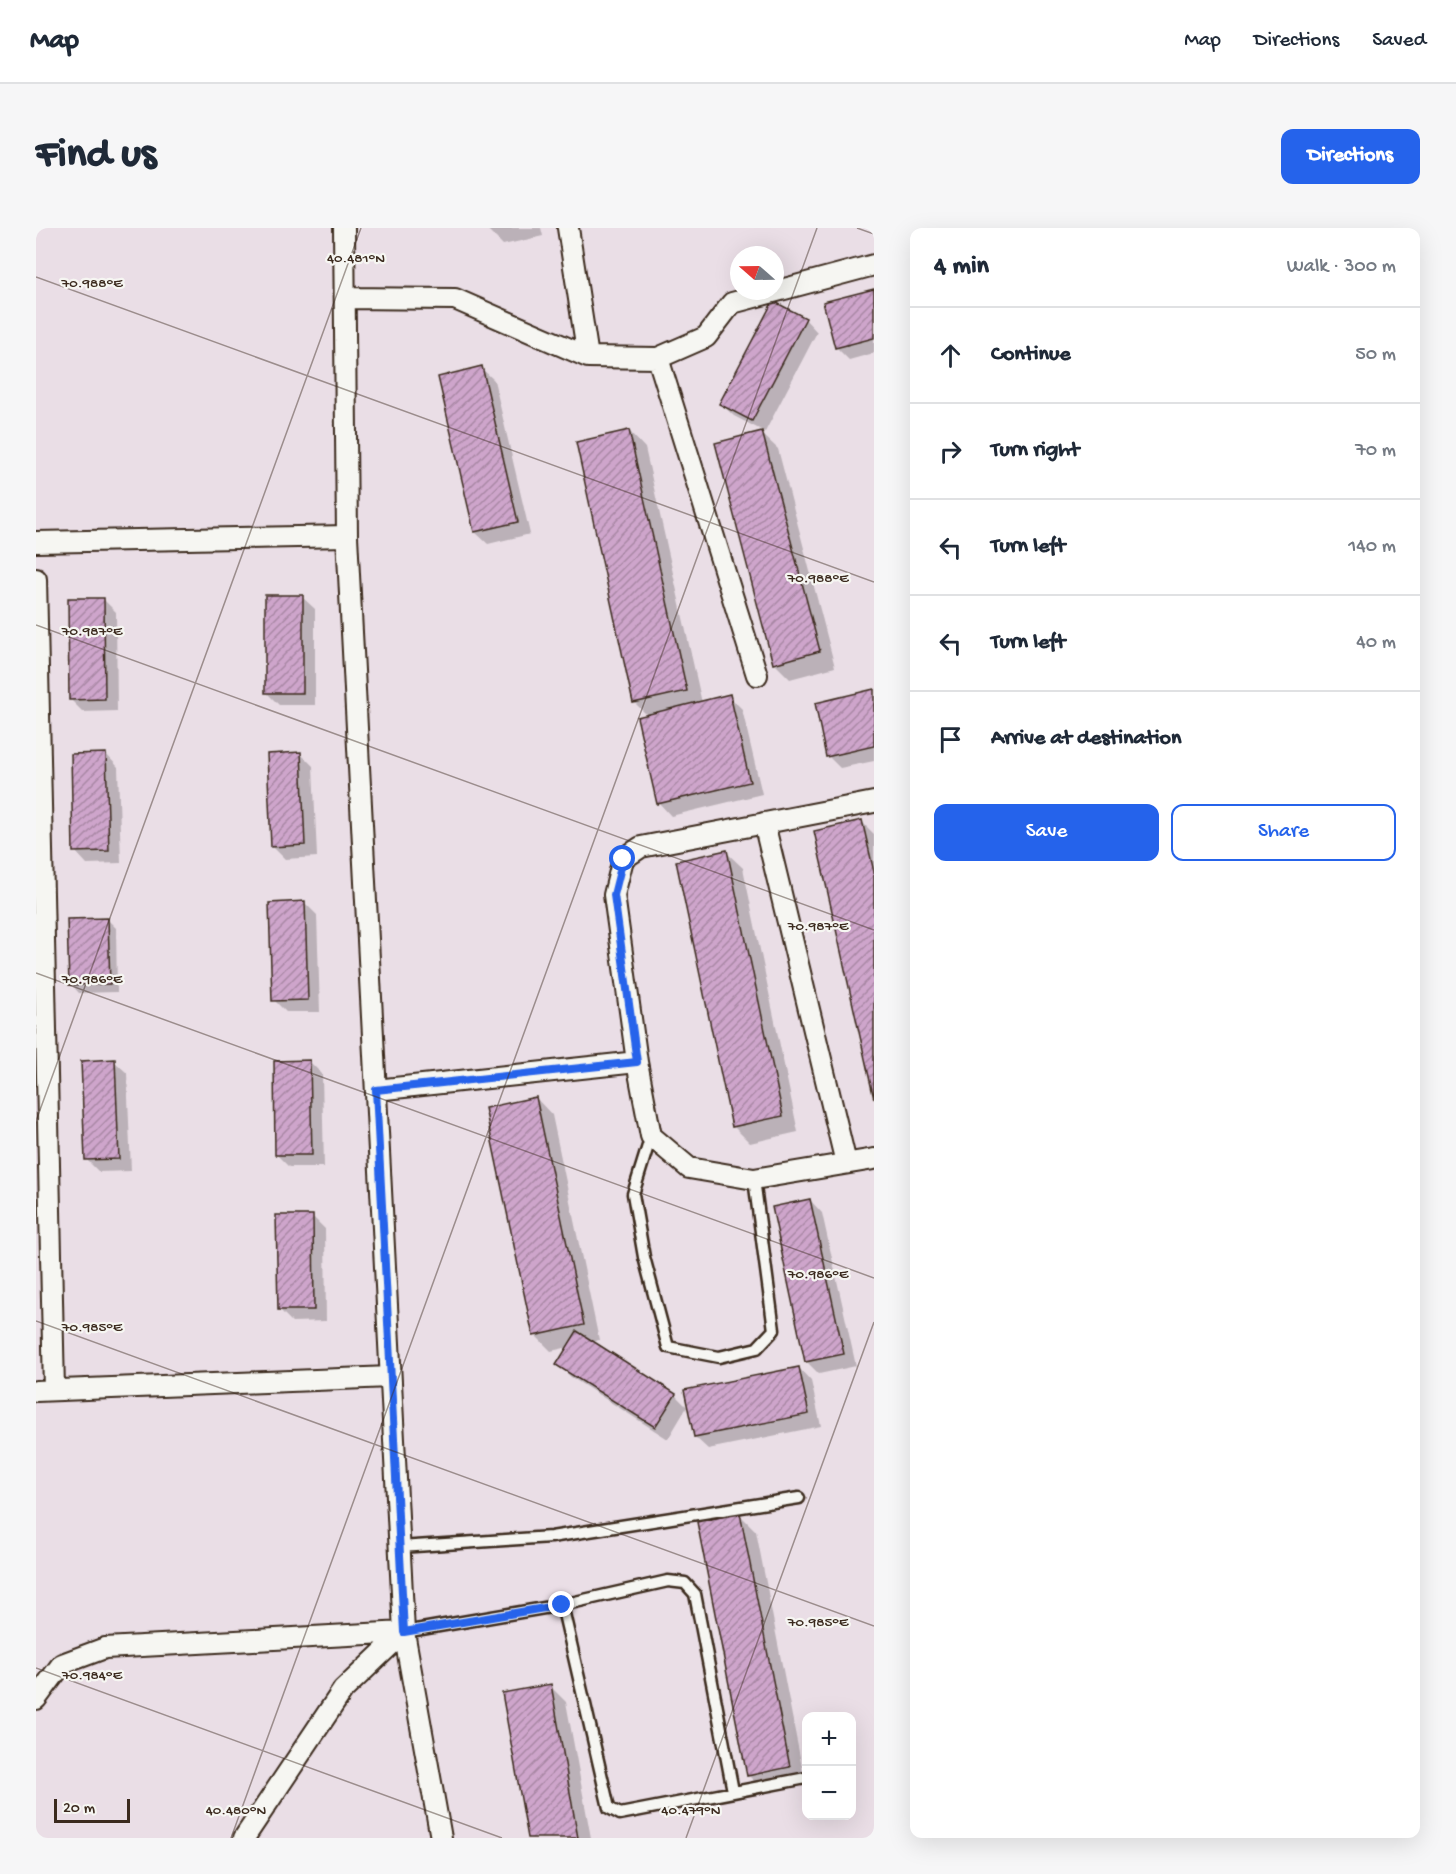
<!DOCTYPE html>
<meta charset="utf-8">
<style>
body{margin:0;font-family:"Gochi Hand",sans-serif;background:#f6f6f7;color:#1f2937}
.controls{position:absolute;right:18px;bottom:18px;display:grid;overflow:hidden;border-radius:12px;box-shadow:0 6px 24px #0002}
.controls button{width:54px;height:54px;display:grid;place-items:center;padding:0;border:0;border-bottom:2px solid #e0e1e3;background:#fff;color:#1f2937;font:30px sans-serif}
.compass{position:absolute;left:694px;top:18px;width:54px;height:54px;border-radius:50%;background:#fff;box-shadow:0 6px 24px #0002;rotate:290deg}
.scale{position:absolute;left:18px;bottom:15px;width:76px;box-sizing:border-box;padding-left:6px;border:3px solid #3b2a1e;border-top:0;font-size:16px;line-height:21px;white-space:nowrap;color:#3b2a1e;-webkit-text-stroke:4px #f6f6f2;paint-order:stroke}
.stop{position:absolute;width:18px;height:18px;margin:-14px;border:4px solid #2563eb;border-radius:50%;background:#fff}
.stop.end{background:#2563eb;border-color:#fff;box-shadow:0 2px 6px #0008}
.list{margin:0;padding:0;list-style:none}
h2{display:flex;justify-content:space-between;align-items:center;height:78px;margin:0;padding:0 24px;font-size:26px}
h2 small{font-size:20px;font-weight:400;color:#747a83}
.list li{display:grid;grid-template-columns:39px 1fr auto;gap:18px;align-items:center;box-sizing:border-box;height:96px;padding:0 24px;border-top:2px solid #e0e1e3}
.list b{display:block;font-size:22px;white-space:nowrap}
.list em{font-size:20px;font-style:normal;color:#747a83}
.actions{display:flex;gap:12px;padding:18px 24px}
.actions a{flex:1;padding:14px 0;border:2px solid #2563eb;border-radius:12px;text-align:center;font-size:21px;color:#2563eb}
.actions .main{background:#2563eb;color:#fff}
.icon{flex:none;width:33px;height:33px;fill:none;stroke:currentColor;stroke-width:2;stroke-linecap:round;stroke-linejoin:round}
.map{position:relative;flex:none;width:838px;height:1610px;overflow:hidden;border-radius:12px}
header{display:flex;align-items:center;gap:36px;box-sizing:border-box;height:84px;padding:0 30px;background:#fff;border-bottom:2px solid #e0e1e3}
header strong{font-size:28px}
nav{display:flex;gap:33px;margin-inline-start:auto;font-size:21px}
.intro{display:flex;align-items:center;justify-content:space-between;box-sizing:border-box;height:144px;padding:0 36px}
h1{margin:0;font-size:42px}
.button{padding:15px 27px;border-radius:12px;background:#2563eb;color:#fff;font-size:21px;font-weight:700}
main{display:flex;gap:36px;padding:0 36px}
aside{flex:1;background:#fff;border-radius:12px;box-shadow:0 6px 24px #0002}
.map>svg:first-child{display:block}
</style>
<header>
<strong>Map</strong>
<nav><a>Map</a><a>Directions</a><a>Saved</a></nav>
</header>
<div class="intro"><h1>Find us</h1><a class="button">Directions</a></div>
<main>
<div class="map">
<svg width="838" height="1610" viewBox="0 0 838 1610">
<defs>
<pattern id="building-hatch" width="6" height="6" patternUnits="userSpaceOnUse" patternTransform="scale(1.5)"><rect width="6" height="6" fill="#cea5cb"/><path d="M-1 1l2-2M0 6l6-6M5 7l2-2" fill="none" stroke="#a887a4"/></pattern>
</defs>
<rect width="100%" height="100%" fill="#eadee6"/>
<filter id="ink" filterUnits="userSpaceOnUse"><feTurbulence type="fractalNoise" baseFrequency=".0167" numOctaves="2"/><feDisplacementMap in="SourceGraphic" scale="12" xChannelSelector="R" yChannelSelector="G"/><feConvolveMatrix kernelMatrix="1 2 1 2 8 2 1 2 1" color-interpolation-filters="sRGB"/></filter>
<g filter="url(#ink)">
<path fill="#0003" d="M 505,0 L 507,8 L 467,17 L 450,0 Z
M 838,62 L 838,125 L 813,132 L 800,119 Z
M 769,91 L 781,104 L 729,204 L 698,188 L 685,176 Z
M 445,140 L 458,152 L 494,306 L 452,316 L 439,304 Z
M 593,203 L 609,220 L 666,475 L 693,468 L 706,481 L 726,566 L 635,588 L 623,575 L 612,488 L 598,474 Z
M 725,205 L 742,221 L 799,439 L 754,451 L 738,435 Z
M 266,369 L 279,381 L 279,477 L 243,477 L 231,465 Z
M 68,372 L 80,384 L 81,483 L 47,484 L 34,471 Z
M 838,463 L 838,533 L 804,540 L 792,528 Z
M 70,526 L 82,539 L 85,635 L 51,636 L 39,623 Z
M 265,526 L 277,538 L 281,629 L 249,631 L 236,618 Z
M 826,594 L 838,606 L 838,864 Z
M 690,624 L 707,640 L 762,904 L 714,915 L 697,898 Z
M 269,675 L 281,687 L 284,784 L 250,784 L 238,772 Z
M 71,691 L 80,700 L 81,764 L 43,765 L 35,756 Z
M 78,833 L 91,845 L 95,943 L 63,944 L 50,931 Z
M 274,834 L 286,846 L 288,939 L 253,939 L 241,927 Z
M 500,870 L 516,887 L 563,1112 L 555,1114 L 639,1167 L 651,1179 L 632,1211 L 535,1149 L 522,1137 L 533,1119 L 515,1123 L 499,1107 Z
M 774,972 L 786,985 L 820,1138 L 783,1146 L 771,1134 Z
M 276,988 L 289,1001 L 290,1093 L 256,1094 L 243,1081 Z
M 763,1140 L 775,1153 L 785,1198 L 672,1221 L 659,1209 Z
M 704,1287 L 720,1303 L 769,1555 L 728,1563 L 712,1547 Z
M 514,1458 L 530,1474 L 555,1610 L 494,1610 Z"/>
<path fill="url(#building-hatch)" stroke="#3b2a1e" stroke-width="1.5" d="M 838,61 L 838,110 L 799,120 L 787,74 Z
M 737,73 L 770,90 L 716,193 L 683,176 Z
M 446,138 L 482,294 L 438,304 L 402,149 Z
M 593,202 L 651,463 L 597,475 L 540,214 Z
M 726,203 L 784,423 L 737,436 L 679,215 Z
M 229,367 L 267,367 L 267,465 L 229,465 Z
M 32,370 L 68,370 L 69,471 L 33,472 Z
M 838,461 L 838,518 L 790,529 L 779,475 Z
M 694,466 L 714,554 L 621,576 L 601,489 Z
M 265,524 L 269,617 L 235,619 L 231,526 Z
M 70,525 L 73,623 L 37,624 L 35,526 Z
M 826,592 L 838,644 L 838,871 L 778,603 Z
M 691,622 L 747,888 L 696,899 L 640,633 Z
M 269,673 L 272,772 L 236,773 L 233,675 Z
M 72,690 L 74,756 L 33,757 L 31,691 Z
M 79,831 L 83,931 L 49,932 L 45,833 Z
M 274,832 L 276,927 L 239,927 L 238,833 Z
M 500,869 L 548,1097 L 497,1108 L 449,880 Z
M 774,971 L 808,1126 L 769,1134 L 736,979 Z
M 240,987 L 277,987 L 278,1082 L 242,1082 Z
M 541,1103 L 640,1166 L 619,1199 L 520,1137 Z
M 763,1139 L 773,1186 L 658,1209 L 648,1162 Z
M 704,1285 L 754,1539 L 711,1548 L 661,1294 Z
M 515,1456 L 542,1610 L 492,1610 L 466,1465 Z"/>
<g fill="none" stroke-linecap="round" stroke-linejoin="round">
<defs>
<path id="service" d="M 615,908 L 597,966 L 608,1029 L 632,1119 L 683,1129 L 721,1120 L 738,1102 L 718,951
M 364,1319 L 515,1309 L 763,1270
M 526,1377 L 573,1580 L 584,1586 L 770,1550
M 368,1404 L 526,1377 L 632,1353 L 649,1355 L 659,1366 L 697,1563"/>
<path id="minor" d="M 308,0 L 311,308 L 368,1404 L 405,1610
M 532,0 L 552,129
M 309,70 L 419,71 L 552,129 L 622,130 L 670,109 L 696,75 L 838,37
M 622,130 L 721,447
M 0,314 L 311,308
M 0,351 L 18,1162
M 728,595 L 810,935
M 601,834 L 578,667 L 587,631 L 605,619 L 838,574
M 340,862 L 601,834 L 615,908 L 653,940 L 718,951 L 838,931
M 0,1163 L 354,1149
M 0,1471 L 26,1436 L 69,1420 L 368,1404
M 208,1610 L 307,1462 L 368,1404"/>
</defs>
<use href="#service" stroke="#3b2a1e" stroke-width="15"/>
<use href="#minor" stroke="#3b2a1e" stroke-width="24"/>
<use href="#service" stroke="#f6f6f2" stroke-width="10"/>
<use href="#minor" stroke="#f6f6f2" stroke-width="20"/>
</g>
</g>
<g fill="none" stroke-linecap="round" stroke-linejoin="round" filter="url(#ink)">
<path stroke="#2563eb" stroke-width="8" d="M 526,1377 L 368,1404 L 340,862 L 601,834 L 578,667 L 587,631"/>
</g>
<path fill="none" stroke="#3b2a1e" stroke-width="1.5" stroke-opacity="0.45" d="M 821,0 L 838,6M 0,49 L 838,354M 0,397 L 838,702M 0,745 L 838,1050M 0,893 L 325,0M 0,1093 L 838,1398M 0,1440 L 466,1610M 195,1610 L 781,0M 650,1610 L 838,1094"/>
<g font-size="15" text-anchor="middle" fill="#3b2a1e" stroke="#f6f6f2" stroke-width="4.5" stroke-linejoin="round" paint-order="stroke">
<text x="320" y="34">40.481°N</text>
<text x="56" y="59">70.988°E</text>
<text x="782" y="354">70.988°E</text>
<text x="56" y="407">70.987°E</text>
<text x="782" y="702">70.987°E</text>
<text x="56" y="755">70.986°E</text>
<text x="782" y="1050">70.986°E</text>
<text x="56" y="1103">70.985°E</text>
<text x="782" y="1398">70.985°E</text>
<text x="56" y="1451">70.984°E</text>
<text x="200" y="1586">40.480°N</text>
<text x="655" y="1586">40.479°N</text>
</g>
</svg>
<div class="controls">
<button>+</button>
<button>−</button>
</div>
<svg class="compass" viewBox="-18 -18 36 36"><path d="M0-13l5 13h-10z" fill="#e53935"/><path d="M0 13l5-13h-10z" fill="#747a83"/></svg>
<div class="scale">20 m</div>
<div class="stop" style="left:587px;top:631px"></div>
<div class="stop end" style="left:526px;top:1377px"></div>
</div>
<aside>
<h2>4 min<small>Walk · 300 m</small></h2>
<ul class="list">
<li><svg class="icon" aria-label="ahead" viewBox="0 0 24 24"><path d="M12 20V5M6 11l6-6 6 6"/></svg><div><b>Continue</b></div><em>50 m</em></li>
<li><svg class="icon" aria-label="right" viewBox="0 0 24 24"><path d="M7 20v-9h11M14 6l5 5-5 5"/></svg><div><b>Turn right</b></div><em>70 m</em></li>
<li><svg class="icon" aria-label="left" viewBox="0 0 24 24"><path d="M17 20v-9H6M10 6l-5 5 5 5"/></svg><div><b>Turn left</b></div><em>140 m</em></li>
<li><svg class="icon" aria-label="left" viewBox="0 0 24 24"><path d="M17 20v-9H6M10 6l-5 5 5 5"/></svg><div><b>Turn left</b></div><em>40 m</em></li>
<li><svg class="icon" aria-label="arrive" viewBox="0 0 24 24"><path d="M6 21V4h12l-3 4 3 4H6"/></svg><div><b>Arrive at destination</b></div></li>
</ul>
<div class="actions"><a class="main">Save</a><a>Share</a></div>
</aside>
</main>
